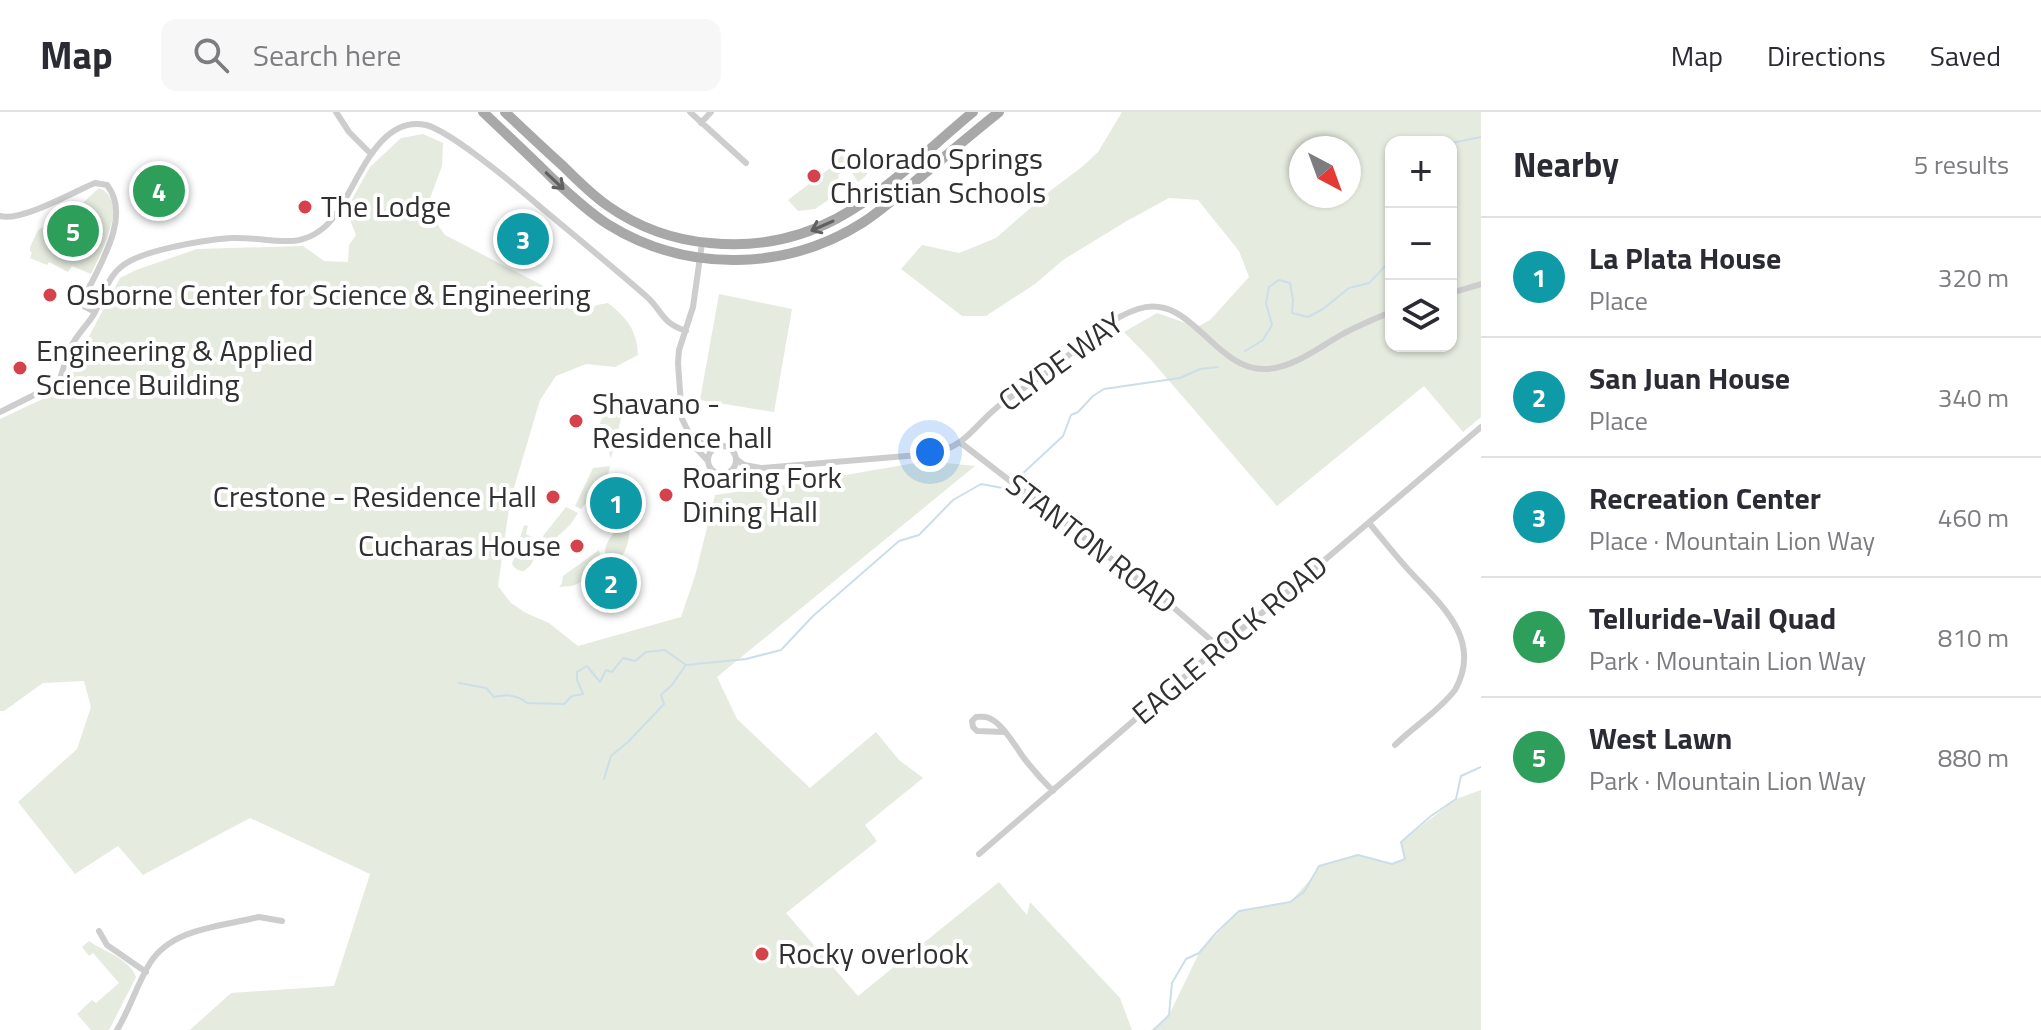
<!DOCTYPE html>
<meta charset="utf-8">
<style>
body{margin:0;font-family:"Titillium Web",sans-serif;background:#f7f7f7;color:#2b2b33}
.controls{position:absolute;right:24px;top:24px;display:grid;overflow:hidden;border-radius:16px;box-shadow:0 2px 6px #0004}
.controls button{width:72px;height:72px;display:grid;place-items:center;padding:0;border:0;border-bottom:2px solid #e1e1e2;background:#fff;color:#2b2b33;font:40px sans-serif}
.compass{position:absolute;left:1289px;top:24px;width:72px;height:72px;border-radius:50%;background:#fff;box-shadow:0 2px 6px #0004;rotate:139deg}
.you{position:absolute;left:930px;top:340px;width:28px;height:28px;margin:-20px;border:6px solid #fff;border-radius:50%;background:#1a73e8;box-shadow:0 0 0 12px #1a73e833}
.badge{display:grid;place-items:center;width:52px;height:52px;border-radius:50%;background:#7c3aed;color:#fff;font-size:26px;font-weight:700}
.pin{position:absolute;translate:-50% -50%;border:4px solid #fff;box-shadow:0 2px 8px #0006}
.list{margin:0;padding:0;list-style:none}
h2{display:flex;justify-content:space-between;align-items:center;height:104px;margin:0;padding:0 32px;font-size:34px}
h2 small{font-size:26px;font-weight:400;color:#7c7c81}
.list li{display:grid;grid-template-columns:52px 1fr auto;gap:24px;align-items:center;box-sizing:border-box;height:120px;padding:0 32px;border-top:2px solid #e1e1e2}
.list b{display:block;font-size:30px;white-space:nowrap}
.list p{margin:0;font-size:26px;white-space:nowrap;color:#7c7c81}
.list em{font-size:26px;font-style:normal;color:#7c7c81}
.icon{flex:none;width:44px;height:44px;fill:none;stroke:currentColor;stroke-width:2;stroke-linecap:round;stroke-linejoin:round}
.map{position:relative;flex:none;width:1481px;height:918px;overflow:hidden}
header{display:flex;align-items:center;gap:48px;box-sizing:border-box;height:112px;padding:0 40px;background:#fff;border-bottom:2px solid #e1e1e2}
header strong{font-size:38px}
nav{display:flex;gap:44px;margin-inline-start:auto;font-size:28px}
.search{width:560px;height:72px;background:#f7f7f7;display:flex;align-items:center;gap:20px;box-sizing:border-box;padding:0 28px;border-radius:16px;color:#7c7c81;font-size:30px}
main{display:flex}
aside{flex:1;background:#fff}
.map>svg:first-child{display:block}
</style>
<header>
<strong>Map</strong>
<div class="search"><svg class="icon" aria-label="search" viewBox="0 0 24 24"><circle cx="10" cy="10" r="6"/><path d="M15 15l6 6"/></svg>Search here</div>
<nav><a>Map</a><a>Directions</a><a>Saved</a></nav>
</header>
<main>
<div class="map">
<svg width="1481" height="918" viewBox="0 0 1481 918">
<rect width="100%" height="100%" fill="#fff"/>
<path fill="#e5ebdf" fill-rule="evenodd" d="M 1122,0 L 1481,0 L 1481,305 L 1463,320 L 1424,274 L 1277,394 L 1152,249 L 1124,220 L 1157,201 L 1197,215 L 1210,208 L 1249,165 L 1239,139 L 1198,88 L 1169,86 L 1125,110 L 1063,148 L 1035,172 L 986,204 L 962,204 L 901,157 L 922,133 L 959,141 L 996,126 L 1050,79 L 1083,54 L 1098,40 ZM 1391,30 L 1451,30 L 1451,234 L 1391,234 ZM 1301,36 L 1349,36 L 1349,84 L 1301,84 Z
M 423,22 L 443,31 L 442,54 L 426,97 L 445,123 L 586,196 L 591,197 L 597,193 L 608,191 C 627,206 637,218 638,243 L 615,255 L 586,252 L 556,264 L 540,288 L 510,389 L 498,474 L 511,491 L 526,501 L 549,511 L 578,534 L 681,505 L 695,464 L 715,383 L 805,370 L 927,349 L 975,354 L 717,565 L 737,607 L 810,676 L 876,620 L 899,648 L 923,666 L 865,713 L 877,729 L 786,801 L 858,884 L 999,770 L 1027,803 L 1030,790 L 1120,886 L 1132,918 L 190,918 L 231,881 L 334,874 L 370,762 L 250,706 L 143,763 L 118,734 L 75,762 L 18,690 L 77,637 L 91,595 L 84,569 L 43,571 L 4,599 L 0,599 L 0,307 L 60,279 L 120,166 L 136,158 L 197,137 L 303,134 L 324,149 L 348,150 L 349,133 L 356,123 L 346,98 L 370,55 L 401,26 Z
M 853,38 L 866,40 C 875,53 870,62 858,70 L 849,56 L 838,63 L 839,66 L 830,72 L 837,82 L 815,97 L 798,99 L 788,88 L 834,53 L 833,51 L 841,44 L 843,45 Z
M 150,51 L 166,51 L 170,92 L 153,96 L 145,66 L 153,64 Z
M 99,76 C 131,88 100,142 91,162 L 72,154 L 68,160 L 49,150 L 47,153 L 30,146 L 32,141 L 30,139 L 30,135 L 38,118 L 76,97 Z
M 719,182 L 792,197 L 774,300 L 700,288 Z
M 612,301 L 622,303 L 611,346 L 599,313 L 603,305 Z
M 610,354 L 606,373 L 588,394 L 585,392 L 581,397 L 575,394 L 593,356 Z
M 566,395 L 578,401 L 570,413 L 547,434 L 544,433 L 543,424 Z
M 629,408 C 631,426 627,441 615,453 L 613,452 L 607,455 C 600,432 612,421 629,408 Z
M 524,413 L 528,414 L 526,422 L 537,428 L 539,436 L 531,453 L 524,459 C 518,459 515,457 512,452 Z
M 599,438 L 604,457 L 603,461 L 572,474 L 559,475 L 562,471 L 563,464 Z
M 1481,678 L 1481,918 L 1151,918 L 1169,903 L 1199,841 L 1239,799 L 1290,790 L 1312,766 L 1319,754 L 1358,743 L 1392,752 L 1404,747 L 1401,730 L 1456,687 Z
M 89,829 C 104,840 129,846 136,865 L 109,918 L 91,918 L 77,902 L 92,888 L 96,891 L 119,871 L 93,841 L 89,844 L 82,835 Z"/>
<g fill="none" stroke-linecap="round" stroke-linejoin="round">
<path stroke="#cddee9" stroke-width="2" d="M 1451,31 L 1481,25
M 1391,60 C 1383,72 1387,84 1391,97
M 1245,239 L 1263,228 L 1272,213 L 1266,191 L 1269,175 L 1279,168 L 1290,171 L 1293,188 L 1292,201 L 1308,205 L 1323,197 L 1349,176 L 1369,171 L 1391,148
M 1019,365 L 1063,324 L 1071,303 L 1078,300 L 1093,284 L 1104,277 L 1180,266 L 1200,257 L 1218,255
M 459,571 L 486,576 L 494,585 C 506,582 517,582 527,591 L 564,592 L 572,584 L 583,582 L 577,568 L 577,560 L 587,554 L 600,570 L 606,558 L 612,560 L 623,546 L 635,549 L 646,540 L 665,538 L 686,553 L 746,547 L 781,538 L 813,504 L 899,429 L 919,423 L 953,388 L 981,372 L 1008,377
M 604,667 L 611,644 L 629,629 L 664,592 L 661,583 L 672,573 L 685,554
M 1154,918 L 1169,903 L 1172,871 L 1186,847 L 1199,841 L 1216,821 L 1239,799 L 1290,790 L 1304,780 L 1319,754 L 1358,743 L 1392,752 L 1405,747 L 1401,730 L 1431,704 L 1456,687 L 1461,664 L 1481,655"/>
<path stroke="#cdcdcd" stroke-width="6" d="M 336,0 L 349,20 L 371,42
M 690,0 L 746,51
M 701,11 L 711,0
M 0,104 C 21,110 73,80 95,71 L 107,73 C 133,105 97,157 83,188 L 84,194 L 95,200
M 702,131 L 693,195 L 679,238 L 678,251 L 682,307 L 692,327 L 693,333 L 708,349
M 1451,181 L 1481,172
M 0,300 L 58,271 C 63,260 65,248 70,237 C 75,224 87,214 94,202 C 102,187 107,166 121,155 C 140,138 205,128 231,126 C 252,125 272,130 292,129 C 308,128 323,119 333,106 C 356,78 376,2 426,13 C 449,19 505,65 525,82 C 565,116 606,149 646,184 C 663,199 660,210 686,219
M 692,327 L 715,336
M 961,331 L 1166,489 L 1219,535
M708 348a14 14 0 1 1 28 0a14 14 0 1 1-28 0Z
M 736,347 L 744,353 L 761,356
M 730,360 L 752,360 L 761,356 L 931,342 C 965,334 970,319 994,298 C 1011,283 1031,272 1049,259 C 1077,238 1104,208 1138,197 C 1191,180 1213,257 1264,257 C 1292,257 1318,236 1341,223 C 1357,214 1374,207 1391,200
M 1369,411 C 1385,430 1400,450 1418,468 C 1447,498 1481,532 1455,578 C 1438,600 1414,614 1395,633
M 1004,620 L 977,619 L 973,615 L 972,609 L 976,605 C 981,605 984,604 989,606 C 1004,612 1017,638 1027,650 C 1035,660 1044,670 1053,679
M 979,742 L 1219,535 L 1273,492 L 1481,315
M 99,819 L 107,833 L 146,860
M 117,918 C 130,897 137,872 150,851 C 171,818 215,815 250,807 L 259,805 L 282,809"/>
<path stroke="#a8a8a8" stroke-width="10" d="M 483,0 C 506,22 530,44 553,67 C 571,83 588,100 609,113 C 687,161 786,159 862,111 C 884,97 904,78 924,62 C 949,41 974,20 999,0
M 505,0 C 524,18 543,36 563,54 C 577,68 592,83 608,94 C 638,115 674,128 710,131 C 829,143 890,69 973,0"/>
</g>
<defs><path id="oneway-shaft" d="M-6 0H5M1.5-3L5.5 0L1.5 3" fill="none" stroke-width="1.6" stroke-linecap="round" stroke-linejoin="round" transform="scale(2)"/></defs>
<g stroke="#606060">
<use href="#oneway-shaft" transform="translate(555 69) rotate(43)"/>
<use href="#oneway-shaft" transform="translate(822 114) rotate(156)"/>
</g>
<g fill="#d6424b" stroke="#fff" stroke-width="3">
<circle cx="814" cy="64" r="8"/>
<circle cx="305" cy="95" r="8"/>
<circle cx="50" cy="183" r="8"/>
<circle cx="20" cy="256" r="8"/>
<circle cx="576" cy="309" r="8"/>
<circle cx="666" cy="383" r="8"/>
<circle cx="553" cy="385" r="8"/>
<circle cx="577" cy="434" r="8"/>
<circle cx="762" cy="842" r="8"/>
</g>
<g text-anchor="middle" stroke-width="8" stroke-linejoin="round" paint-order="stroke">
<g font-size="30" fill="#303030" stroke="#fff" text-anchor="start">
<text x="830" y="57">Colorado Springs<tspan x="830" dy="34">Christian Schools</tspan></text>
<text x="321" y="105">The Lodge</text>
<text x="66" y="193">Osborne Center for Science &amp; Engineering</text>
<text x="36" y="249">Engineering &amp; Applied<tspan x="36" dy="34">Science Building</tspan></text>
<text x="592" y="302">Shavano -<tspan x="592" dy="34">Residence hall</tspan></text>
<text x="682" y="376">Roaring Fork<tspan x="682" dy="34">Dining Hall</tspan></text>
<text x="537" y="395" text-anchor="end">Crestone - Residence Hall</text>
<text x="561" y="444" text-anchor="end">Cucharas House</text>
<text x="778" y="852">Rocky overlook</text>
</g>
<g font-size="30" fill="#303030" stroke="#fff">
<text transform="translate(1061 250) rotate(-36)" y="10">CLYDE WAY</text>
<text transform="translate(1091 432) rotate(38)" y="10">STANTON ROAD</text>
<text transform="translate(1230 528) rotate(-40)" y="10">EAGLE ROCK ROAD</text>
</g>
</g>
</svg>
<div class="controls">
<button>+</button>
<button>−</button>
<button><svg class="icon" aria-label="layers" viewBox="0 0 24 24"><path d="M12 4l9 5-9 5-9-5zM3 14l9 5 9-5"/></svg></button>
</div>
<svg class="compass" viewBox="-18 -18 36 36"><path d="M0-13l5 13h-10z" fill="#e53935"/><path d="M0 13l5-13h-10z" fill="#7c7c81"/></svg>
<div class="you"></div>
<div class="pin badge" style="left:616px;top:391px;background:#0f9aa8">1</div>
<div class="pin badge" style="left:611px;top:471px;background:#0f9aa8">2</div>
<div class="pin badge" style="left:523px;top:127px;background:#0f9aa8">3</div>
<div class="pin badge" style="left:159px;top:79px;background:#2e9e5b">4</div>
<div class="pin badge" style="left:73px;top:119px;background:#2e9e5b">5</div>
</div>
<aside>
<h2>Nearby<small>5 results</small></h2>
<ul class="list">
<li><span class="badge" style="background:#0f9aa8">1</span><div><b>La Plata House</b><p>Place</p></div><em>320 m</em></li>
<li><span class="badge" style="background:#0f9aa8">2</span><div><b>San Juan House</b><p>Place</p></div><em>340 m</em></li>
<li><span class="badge" style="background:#0f9aa8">3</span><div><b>Recreation Center</b><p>Place · Mountain Lion Way</p></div><em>460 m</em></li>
<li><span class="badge" style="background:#2e9e5b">4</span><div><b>Telluride-Vail Quad</b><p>Park · Mountain Lion Way</p></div><em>810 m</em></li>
<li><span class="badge" style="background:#2e9e5b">5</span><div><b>West Lawn</b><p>Park · Mountain Lion Way</p></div><em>880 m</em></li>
</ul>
</aside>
</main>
